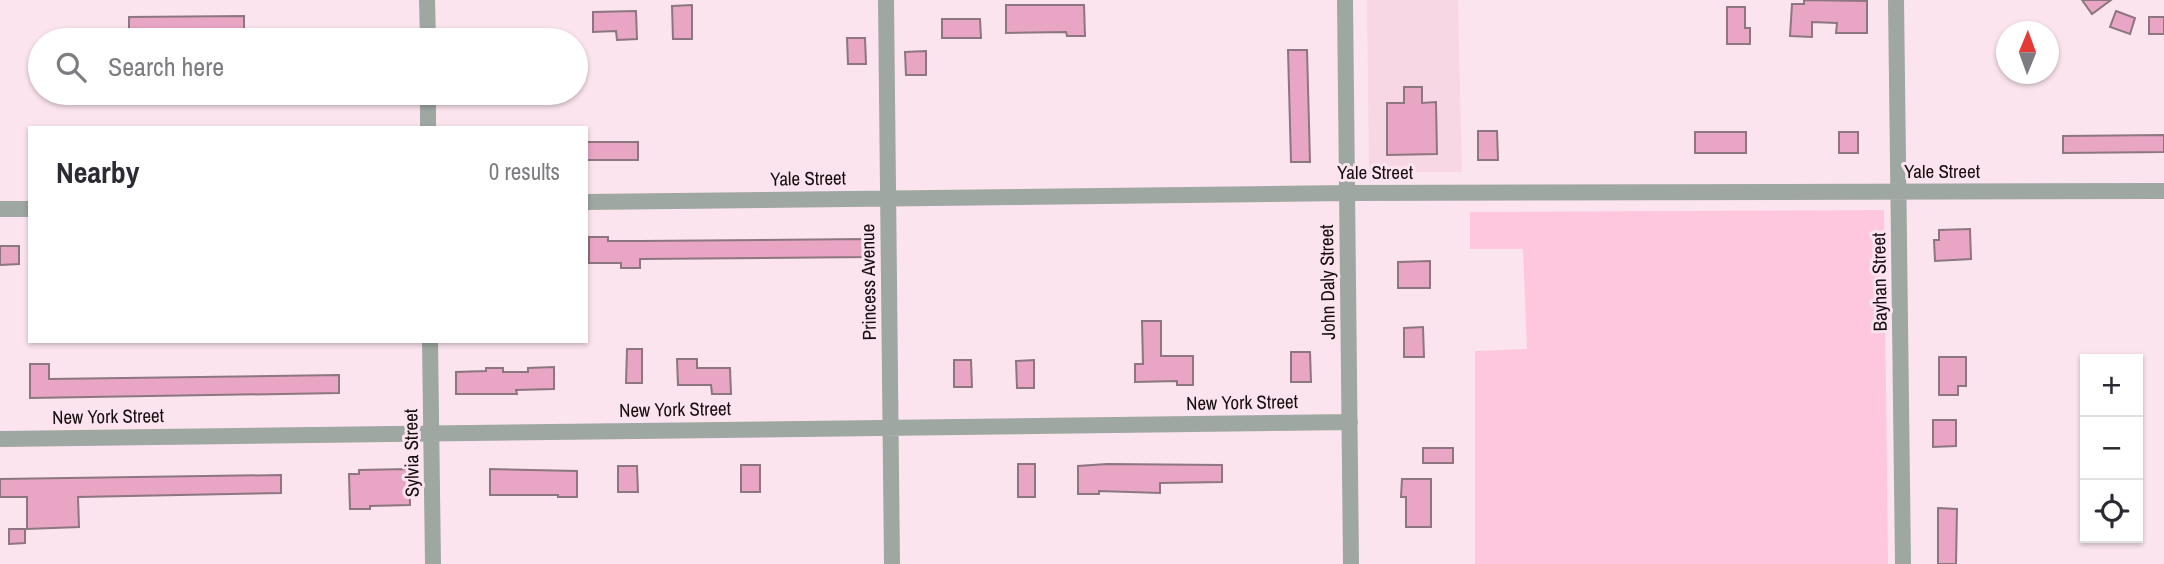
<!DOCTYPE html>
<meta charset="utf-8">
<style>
body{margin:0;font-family:"Archivo Narrow",sans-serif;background:#f7f7f7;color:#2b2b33}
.controls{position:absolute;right:21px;bottom:21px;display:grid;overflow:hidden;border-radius:0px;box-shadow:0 2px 5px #0004}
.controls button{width:63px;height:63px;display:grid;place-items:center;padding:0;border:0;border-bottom:2px solid #e1e1e2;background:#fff;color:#2b2b33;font:35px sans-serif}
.compass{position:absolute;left:1996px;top:21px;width:63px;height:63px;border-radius:50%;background:#fff;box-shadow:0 2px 5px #0004;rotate:1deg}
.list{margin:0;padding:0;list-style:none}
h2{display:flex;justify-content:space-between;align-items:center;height:91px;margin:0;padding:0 28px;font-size:30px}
h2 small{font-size:23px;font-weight:400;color:#7c7c81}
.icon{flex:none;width:38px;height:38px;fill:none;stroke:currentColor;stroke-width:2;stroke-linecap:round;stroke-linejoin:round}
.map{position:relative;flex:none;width:2164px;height:564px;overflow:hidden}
.search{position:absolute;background:#fff;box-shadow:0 2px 5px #0004;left:28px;top:28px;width:560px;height:77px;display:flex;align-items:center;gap:18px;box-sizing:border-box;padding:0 24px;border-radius:38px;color:#7c7c81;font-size:26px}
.panel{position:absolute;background:#fff;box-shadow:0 2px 5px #0004;left:28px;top:126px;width:560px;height:217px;border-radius:0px}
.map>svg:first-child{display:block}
</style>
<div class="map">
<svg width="2164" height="564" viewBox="0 0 2164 564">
<rect width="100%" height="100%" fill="#fce4ee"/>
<path fill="#f8d7e5" d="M 1367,0 L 1458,0 L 1462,172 L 1369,172 Z"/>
<path fill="#fec7de" d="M 1884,210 L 1888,564 L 1475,564 L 1475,351 L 1527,349 L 1523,249 L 1470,249 L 1470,212 Z"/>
<path fill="#e9a6c4" stroke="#8c767f" stroke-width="2" d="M 1804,0 L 1867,1 L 1867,33 L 1836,33 L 1837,23 L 1812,22 L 1812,37 L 1790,36 L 1792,4 L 1804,4 Z
M 2082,0 L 2111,0 L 2092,14 Z
M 692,5 L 692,39 L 673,39 L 672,6 Z
M 1006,5 L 1084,5 L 1085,36 L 1067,36 L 1066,32 L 1006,33 Z
M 1727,7 L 1745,7 L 1745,28 L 1750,28 L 1750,44 L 1727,44 Z
M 636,11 L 637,39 L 617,40 L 616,31 L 593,32 L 593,12 Z
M 2116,11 L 2135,18 L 2130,34 L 2110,27 Z
M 244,16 L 244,34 L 129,35 L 129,17 Z
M 2149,17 L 2164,17 L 2164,34 L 2149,34 Z
M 942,19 L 980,19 L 981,38 L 942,38 Z
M 847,38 L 865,38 L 866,64 L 848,64 Z
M 1288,50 L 1307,50 L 1310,162 L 1291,162 Z
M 926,51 L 926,75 L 906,75 L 905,52 Z
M 1404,87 L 1422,87 L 1422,103 L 1436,102 L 1437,154 L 1387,155 L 1387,103 L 1404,103 Z
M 1478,131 L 1497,131 L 1498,160 L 1478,160 Z
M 1695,132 L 1746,132 L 1746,153 L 1695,153 Z
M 1839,132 L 1858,132 L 1858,153 L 1839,153 Z
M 2164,135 L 2164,152 L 2063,153 L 2063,136 Z
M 586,142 L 638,142 L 638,160 L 586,160 Z
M 1970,229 L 1971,259 L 1935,261 L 1934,240 L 1939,240 L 1939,230 Z
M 589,237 L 608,237 L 608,241 L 640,241 L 866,239 L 867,257 L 640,259 L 640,268 L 621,268 L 621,263 L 589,263 Z
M 0,246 L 19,246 L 19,264 L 0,265 Z
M 1430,261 L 1430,288 L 1398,288 L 1398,262 Z
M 1142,321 L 1161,321 L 1161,356 L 1193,356 L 1193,385 L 1177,385 L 1177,381 L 1135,382 L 1135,364 L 1143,364 Z
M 1423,327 L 1424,357 L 1404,357 L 1404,328 Z
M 627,349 L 642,349 L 642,383 L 626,383 Z
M 1291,352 L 1310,352 L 1311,382 L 1291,382 Z
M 1939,357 L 1966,357 L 1966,386 L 1958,386 L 1958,395 L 1939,395 Z
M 677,359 L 697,359 L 697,368 L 730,368 L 731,394 L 712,394 L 711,385 L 678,385 Z
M 954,360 L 971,360 L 972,387 L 954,387 Z
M 1034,360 L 1034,388 L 1017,388 L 1016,361 Z
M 30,364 L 49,364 L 49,379 L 339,375 L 339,393 L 30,398 Z
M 554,367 L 554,389 L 516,390 L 517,394 L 456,394 L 456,372 L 486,371 L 486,368 L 503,368 L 503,372 L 528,372 L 528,368 Z
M 1933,420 L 1956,420 L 1956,446 L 1933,447 Z
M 1423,448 L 1453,448 L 1453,463 L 1423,463 Z
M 1018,464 L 1035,464 L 1035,497 L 1018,497 Z
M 1107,464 L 1222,465 L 1222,482 L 1160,483 L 1160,493 L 1099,491 L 1099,494 L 1078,494 L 1078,466 Z
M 741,465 L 760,465 L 760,492 L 741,492 Z
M 618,466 L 637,466 L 638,492 L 618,492 Z
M 409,469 L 410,505 L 370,506 L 370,509 L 350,509 L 349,474 L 359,474 L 359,470 Z
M 490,469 L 577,471 L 577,497 L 558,497 L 558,495 L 490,495 Z
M 281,475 L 281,493 L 78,497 L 79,527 L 27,529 L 27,497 L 0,497 L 0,479 Z
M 1402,479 L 1431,479 L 1431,527 L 1406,527 L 1406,497 L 1401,497 Z
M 1938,508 L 1957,509 L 1956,564 L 1938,564 Z
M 9,529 L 25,529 L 25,543 L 9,544 Z"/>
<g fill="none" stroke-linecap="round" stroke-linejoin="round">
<path stroke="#9ea7a1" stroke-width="16" d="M 427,0 L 428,40
M 886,0 L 892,564
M 1345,0 L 1351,564
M 1896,0 L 1903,564
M 428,93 L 428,128
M 586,202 L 1347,193 L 2164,191
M 0,209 L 30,209
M 430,341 L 433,564
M 0,439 L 1350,422"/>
</g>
<g text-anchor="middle" stroke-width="6" stroke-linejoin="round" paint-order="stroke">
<g font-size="19" fill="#160e11" stroke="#fce4ee">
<text x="1942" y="178">Yale Street</text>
<text x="1375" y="179">Yale Street</text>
<text transform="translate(808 178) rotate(-1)" y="7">Yale Street</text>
<text transform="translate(868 282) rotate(-91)" y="7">Princess Avenue</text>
<text transform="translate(1327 282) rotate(-91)" y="7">John Daly Street</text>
<text transform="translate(1879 282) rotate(-91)" y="7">Bayhan Street</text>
<text transform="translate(1242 402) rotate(-1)" y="7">New York Street</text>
<text transform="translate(675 409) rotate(-1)" y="7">New York Street</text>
<text transform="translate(108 416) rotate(-1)" y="7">New York Street</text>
<text transform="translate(411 453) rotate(-91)" y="7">Sylvia Street</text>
</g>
</g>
</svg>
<div class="controls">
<button>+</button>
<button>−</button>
<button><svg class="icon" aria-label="locate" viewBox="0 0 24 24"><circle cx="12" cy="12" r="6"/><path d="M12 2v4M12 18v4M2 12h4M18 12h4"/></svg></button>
</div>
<svg class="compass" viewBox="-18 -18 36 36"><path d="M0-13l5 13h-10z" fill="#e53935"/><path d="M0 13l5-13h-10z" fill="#7c7c81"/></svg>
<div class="search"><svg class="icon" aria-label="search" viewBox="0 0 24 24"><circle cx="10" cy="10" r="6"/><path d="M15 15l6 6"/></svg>Search here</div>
<section class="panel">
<h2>Nearby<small>0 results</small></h2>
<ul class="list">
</ul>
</section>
</div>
